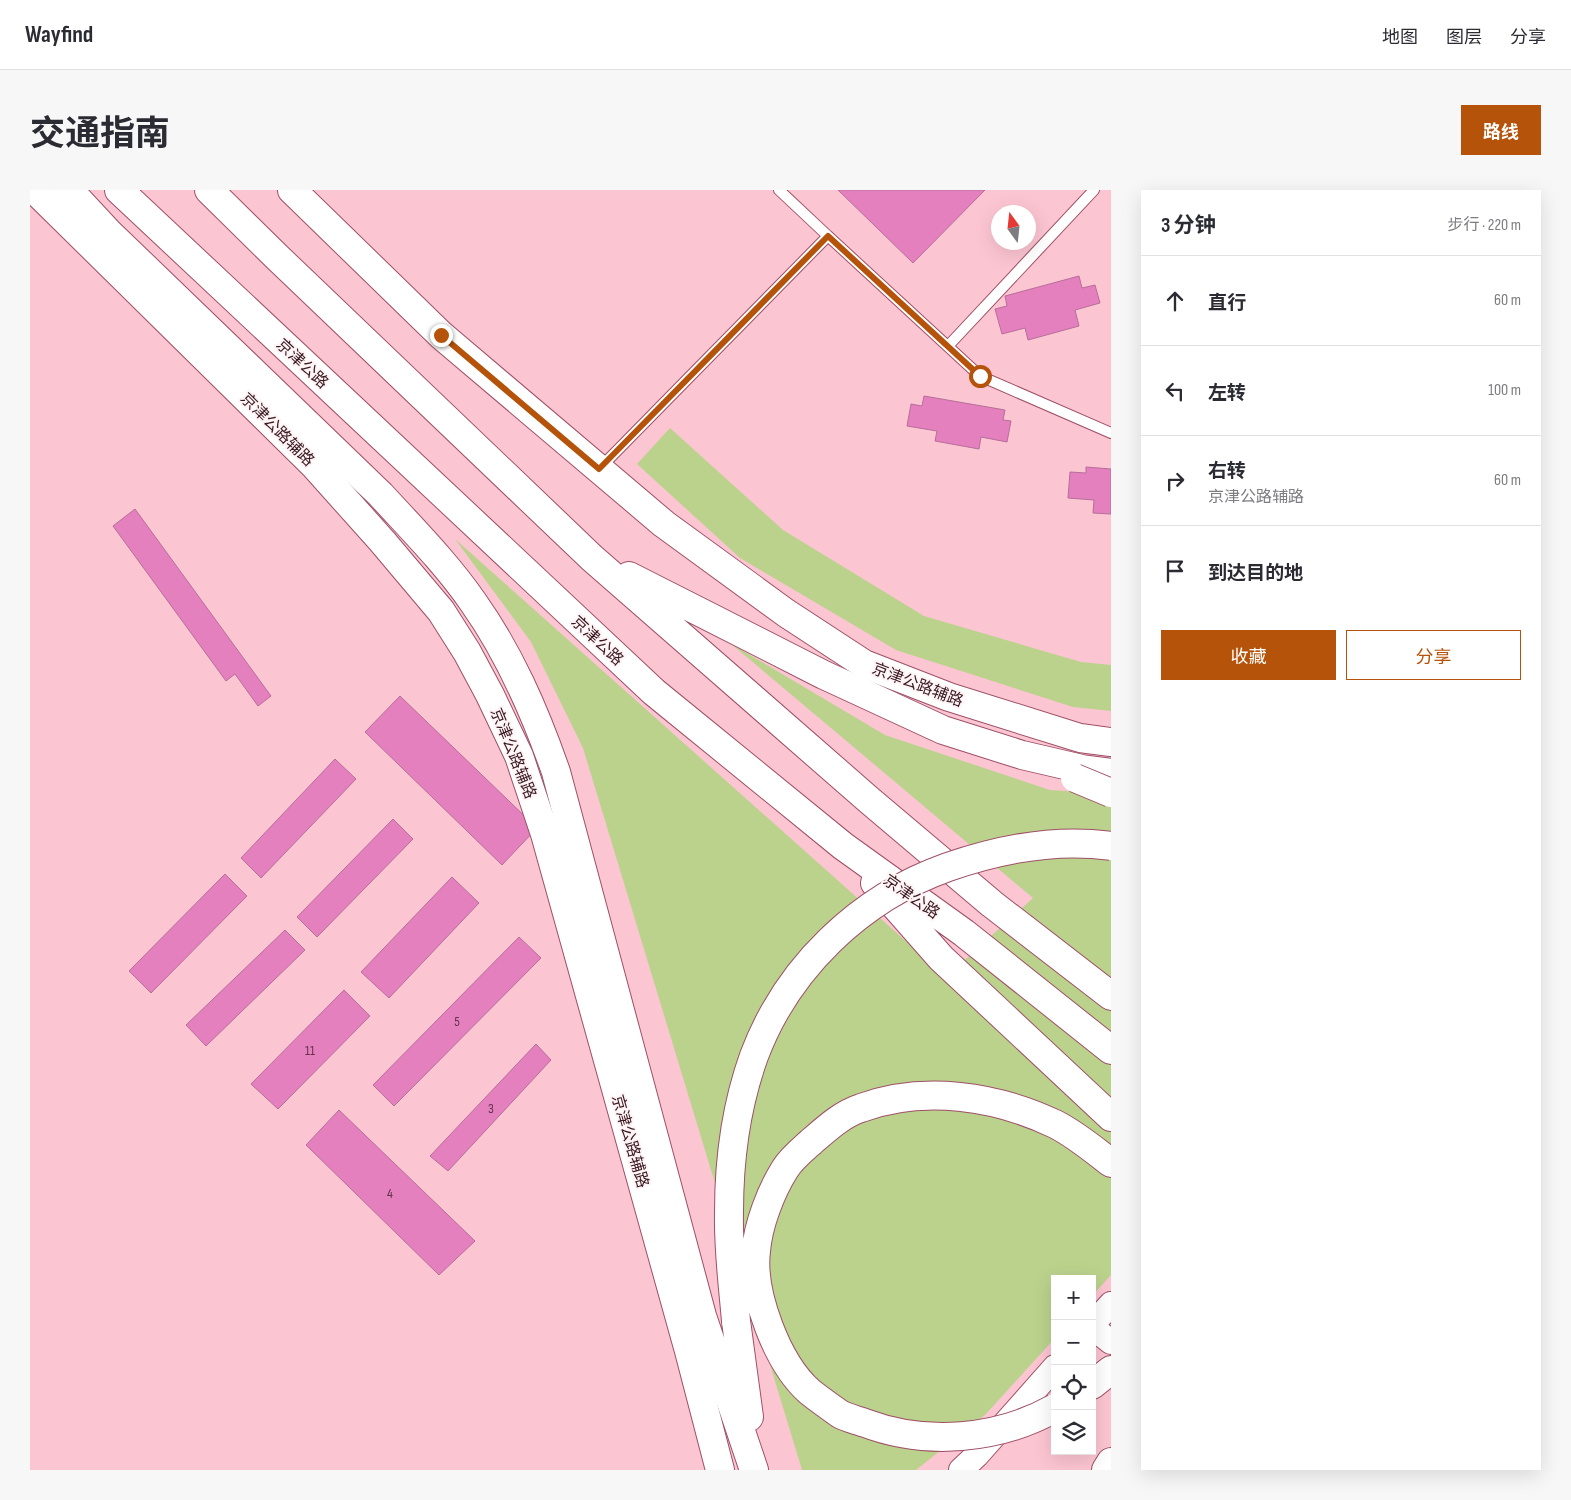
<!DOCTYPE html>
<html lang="zh">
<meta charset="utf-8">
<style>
body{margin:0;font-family:"Sofia Sans Condensed","Noto Sans SC",sans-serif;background:#f7f7f7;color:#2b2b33}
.controls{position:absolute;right:15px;bottom:15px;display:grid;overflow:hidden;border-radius:0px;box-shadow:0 5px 20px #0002}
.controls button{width:45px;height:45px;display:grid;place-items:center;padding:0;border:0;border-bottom:1px solid #e1e1e2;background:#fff;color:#2b2b33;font:25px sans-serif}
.compass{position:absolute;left:961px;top:15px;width:45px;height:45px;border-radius:50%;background:#fff;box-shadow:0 5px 20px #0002;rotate:345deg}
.stop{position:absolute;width:15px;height:15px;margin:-11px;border:4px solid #b45309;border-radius:50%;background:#fff}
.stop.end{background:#b45309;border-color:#fff;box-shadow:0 1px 5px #0008}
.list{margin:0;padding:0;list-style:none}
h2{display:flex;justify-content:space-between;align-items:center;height:65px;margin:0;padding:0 20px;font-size:21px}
h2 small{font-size:16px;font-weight:400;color:#7c7c81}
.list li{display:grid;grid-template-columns:32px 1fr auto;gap:15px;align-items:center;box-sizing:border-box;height:90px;padding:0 20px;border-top:1px solid #e1e1e2}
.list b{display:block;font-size:19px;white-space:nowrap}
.list p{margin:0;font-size:16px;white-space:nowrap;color:#7c7c81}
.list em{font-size:16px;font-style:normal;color:#7c7c81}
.actions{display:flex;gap:10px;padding:15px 20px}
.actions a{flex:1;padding:11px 0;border:1px solid #b45309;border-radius:0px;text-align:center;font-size:18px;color:#b45309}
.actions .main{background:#b45309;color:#fff}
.icon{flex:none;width:28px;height:28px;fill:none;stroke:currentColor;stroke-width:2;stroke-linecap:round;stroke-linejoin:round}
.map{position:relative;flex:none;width:1081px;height:1280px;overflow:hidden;border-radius:0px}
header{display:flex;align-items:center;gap:30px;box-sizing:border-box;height:70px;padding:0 25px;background:#fff;border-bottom:1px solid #e1e1e2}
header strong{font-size:24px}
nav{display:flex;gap:28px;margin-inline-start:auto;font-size:18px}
.intro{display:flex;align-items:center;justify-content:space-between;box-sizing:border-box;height:120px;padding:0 30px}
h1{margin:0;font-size:35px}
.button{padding:12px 22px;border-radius:0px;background:#b45309;color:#fff;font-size:18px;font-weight:700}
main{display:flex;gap:30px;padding:0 30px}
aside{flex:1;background:#fff;border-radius:0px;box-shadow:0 5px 20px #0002}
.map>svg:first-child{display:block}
</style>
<header>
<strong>Wayfind</strong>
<nav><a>地图</a><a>图层</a><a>分享</a></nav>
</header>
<div class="intro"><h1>交通指南</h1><a class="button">路线</a></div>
<main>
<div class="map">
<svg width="1081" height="1280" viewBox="0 0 1081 1280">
<rect width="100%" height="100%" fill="#fcc5d2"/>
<path fill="#bbd28d" d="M 640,238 L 753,340 L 894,426 L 1051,472 L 1081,475 L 1081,521 L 1043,517 L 866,460 L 710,368 L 607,274 Z
M 425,349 L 916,787 L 1003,708 L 700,453 L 855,545 L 1020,600 L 1081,604 L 1081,1085 L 1062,1106 L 1062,1089 L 1025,1089 L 1025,1148 L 955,1225 L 886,1280 L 772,1280 L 553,558 L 501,452 Z"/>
<path fill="#e480be" stroke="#b66e9a" d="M 808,0 L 955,0 L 883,73 Z
M 1049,86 L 1052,98 L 1065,95 L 1070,113 L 1045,120 L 1049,136 L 998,150 L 995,138 L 972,144 L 965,119 L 977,116 L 975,106 Z
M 894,206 L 975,220 L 973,230 L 981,231 L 977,252 L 951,247 L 949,259 L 905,251 L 907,241 L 877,236 L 881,214 L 892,216 Z
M 1056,277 L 1081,279 L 1081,324 L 1063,323 L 1064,310 L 1038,308 L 1040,282 L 1056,283 Z
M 105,319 L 241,506 L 228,516 L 205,484 L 196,491 L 83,336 Z
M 370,506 L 507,638 L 472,675 L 335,542 Z
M 305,569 L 326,589 L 231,688 L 211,668 Z
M 363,629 L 383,649 L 287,747 L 267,727 Z
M 195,684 L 217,706 L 121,803 L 99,781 Z
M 422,687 L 449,713 L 359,808 L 331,782 Z
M 255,740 L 275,760 L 176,856 L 156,835 Z
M 489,747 L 511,768 L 364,916 L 343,895 Z
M 314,800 L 340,826 L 248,919 L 221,894 Z
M 506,854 L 521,870 L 418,981 L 400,966 Z
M 309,920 L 445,1051 L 409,1085 L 276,955 Z"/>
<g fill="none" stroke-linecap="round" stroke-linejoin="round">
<defs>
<path id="service" d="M 798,46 L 950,186 L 1081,243
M 918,156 L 1064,0
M 569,279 L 798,46 L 749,0"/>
<path id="tertiary" d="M 1062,1135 L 1081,1114
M 1062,1137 L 1081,1152
M 931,1280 L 947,1265 L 1025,1177"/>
<path id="primary" d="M 5,0 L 284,275 L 352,351 L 411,421 L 437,462 L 460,505 L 489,566 L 515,644 L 659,1161 L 690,1280
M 262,0 L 411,145 L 634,334 L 756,423 L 834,474 L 919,507 L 1050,548 L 1081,552"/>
<path id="trunk" d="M 39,0 L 78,42 L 351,305 C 383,340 416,373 443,412 C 480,464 505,522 526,582 L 672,1126 L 724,1280
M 89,0 L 624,502 L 813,656 L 934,743 L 1081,860
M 179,0 L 246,66 L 562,368 L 839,610 L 962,714 L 1081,806
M 599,386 L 794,485 L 913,540 L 992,565 L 1052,579 L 1081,583
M 845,693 L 911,768 L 1081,927
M 781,952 C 796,939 812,924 831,918 C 894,895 966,906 1025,934 C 1045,944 1063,959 1081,973
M 706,1131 L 719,1227
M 1062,1195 L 1081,1180
M 1076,1280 L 1081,1272"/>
</defs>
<use href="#service" stroke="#9e4f66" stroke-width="12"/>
<use href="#tertiary" stroke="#9e4f66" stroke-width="26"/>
<use href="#primary" stroke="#9e4f66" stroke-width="30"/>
<use href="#trunk" stroke="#9e4f66" stroke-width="30"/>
<use href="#service" stroke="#fff" stroke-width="10"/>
<use href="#tertiary" stroke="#fff" stroke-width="24"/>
<use href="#primary" stroke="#fff" stroke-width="28"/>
<use href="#trunk" stroke="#fff" stroke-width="28"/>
<defs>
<path id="trunk-bridge" d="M 1045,588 L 1081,603
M 781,952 C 772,960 761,969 755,979 C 741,1001 728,1035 726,1061 C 721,1103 747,1173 780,1202 C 789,1209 800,1217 810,1224 C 817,1228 827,1230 835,1233 C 896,1256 968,1250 1025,1218
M 706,1131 C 703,1095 698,1059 699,1022 C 699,970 706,916 724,866 C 757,778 830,708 918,677 C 970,659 1026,648 1081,656"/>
</defs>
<use href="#trunk-bridge" stroke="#9e4f66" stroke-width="30" stroke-linecap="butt"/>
<use href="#trunk-bridge" stroke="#fff" stroke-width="28"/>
</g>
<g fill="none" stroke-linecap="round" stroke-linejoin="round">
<path stroke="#b45309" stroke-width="6" d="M 411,145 L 569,279 L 798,46 L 950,186"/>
</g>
<g text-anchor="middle" stroke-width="4" stroke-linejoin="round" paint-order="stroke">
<g font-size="14" fill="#643249">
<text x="427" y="836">5</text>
<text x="280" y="865">11</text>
<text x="461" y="923">3</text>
<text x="360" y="1008">4</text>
</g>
<g font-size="16" fill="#391822" stroke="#fef4f6">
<text transform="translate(273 173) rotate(43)" y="6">京津公路</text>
<text transform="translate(248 239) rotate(45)" y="6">京津公路辅路</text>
<text transform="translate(568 450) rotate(43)" y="6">京津公路</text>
<text transform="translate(888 494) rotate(21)" y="6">京津公路辅路</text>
<text transform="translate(484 563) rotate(68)" y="6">京津公路辅路</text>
<text transform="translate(882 706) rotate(35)" y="6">京津公路</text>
<text transform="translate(601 951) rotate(74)" y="6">京津公路辅路</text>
</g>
</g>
</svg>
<div class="controls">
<button>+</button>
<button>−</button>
<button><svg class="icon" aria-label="locate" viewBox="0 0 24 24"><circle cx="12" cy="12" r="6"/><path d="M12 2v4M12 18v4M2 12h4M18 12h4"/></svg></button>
<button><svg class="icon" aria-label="layers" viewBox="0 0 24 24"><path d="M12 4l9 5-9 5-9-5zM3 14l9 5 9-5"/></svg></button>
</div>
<svg class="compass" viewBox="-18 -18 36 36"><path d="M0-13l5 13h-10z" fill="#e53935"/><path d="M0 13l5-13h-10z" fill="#7c7c81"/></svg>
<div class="stop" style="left:950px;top:186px"></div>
<div class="stop end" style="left:411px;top:145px"></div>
</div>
<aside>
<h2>3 分钟<small>步行 · 220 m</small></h2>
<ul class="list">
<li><svg class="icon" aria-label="ahead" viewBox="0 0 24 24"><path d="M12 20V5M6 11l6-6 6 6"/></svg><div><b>直行</b></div><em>60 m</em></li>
<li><svg class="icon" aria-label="left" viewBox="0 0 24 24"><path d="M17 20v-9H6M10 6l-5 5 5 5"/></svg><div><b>左转</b></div><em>100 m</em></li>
<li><svg class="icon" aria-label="right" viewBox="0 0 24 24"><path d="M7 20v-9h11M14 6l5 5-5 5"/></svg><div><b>右转</b><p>京津公路辅路</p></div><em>60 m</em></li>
<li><svg class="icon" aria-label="arrive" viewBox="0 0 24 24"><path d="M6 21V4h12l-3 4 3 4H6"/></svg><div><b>到达目的地</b></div></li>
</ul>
<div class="actions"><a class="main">收藏</a><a>分享</a></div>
</aside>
</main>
